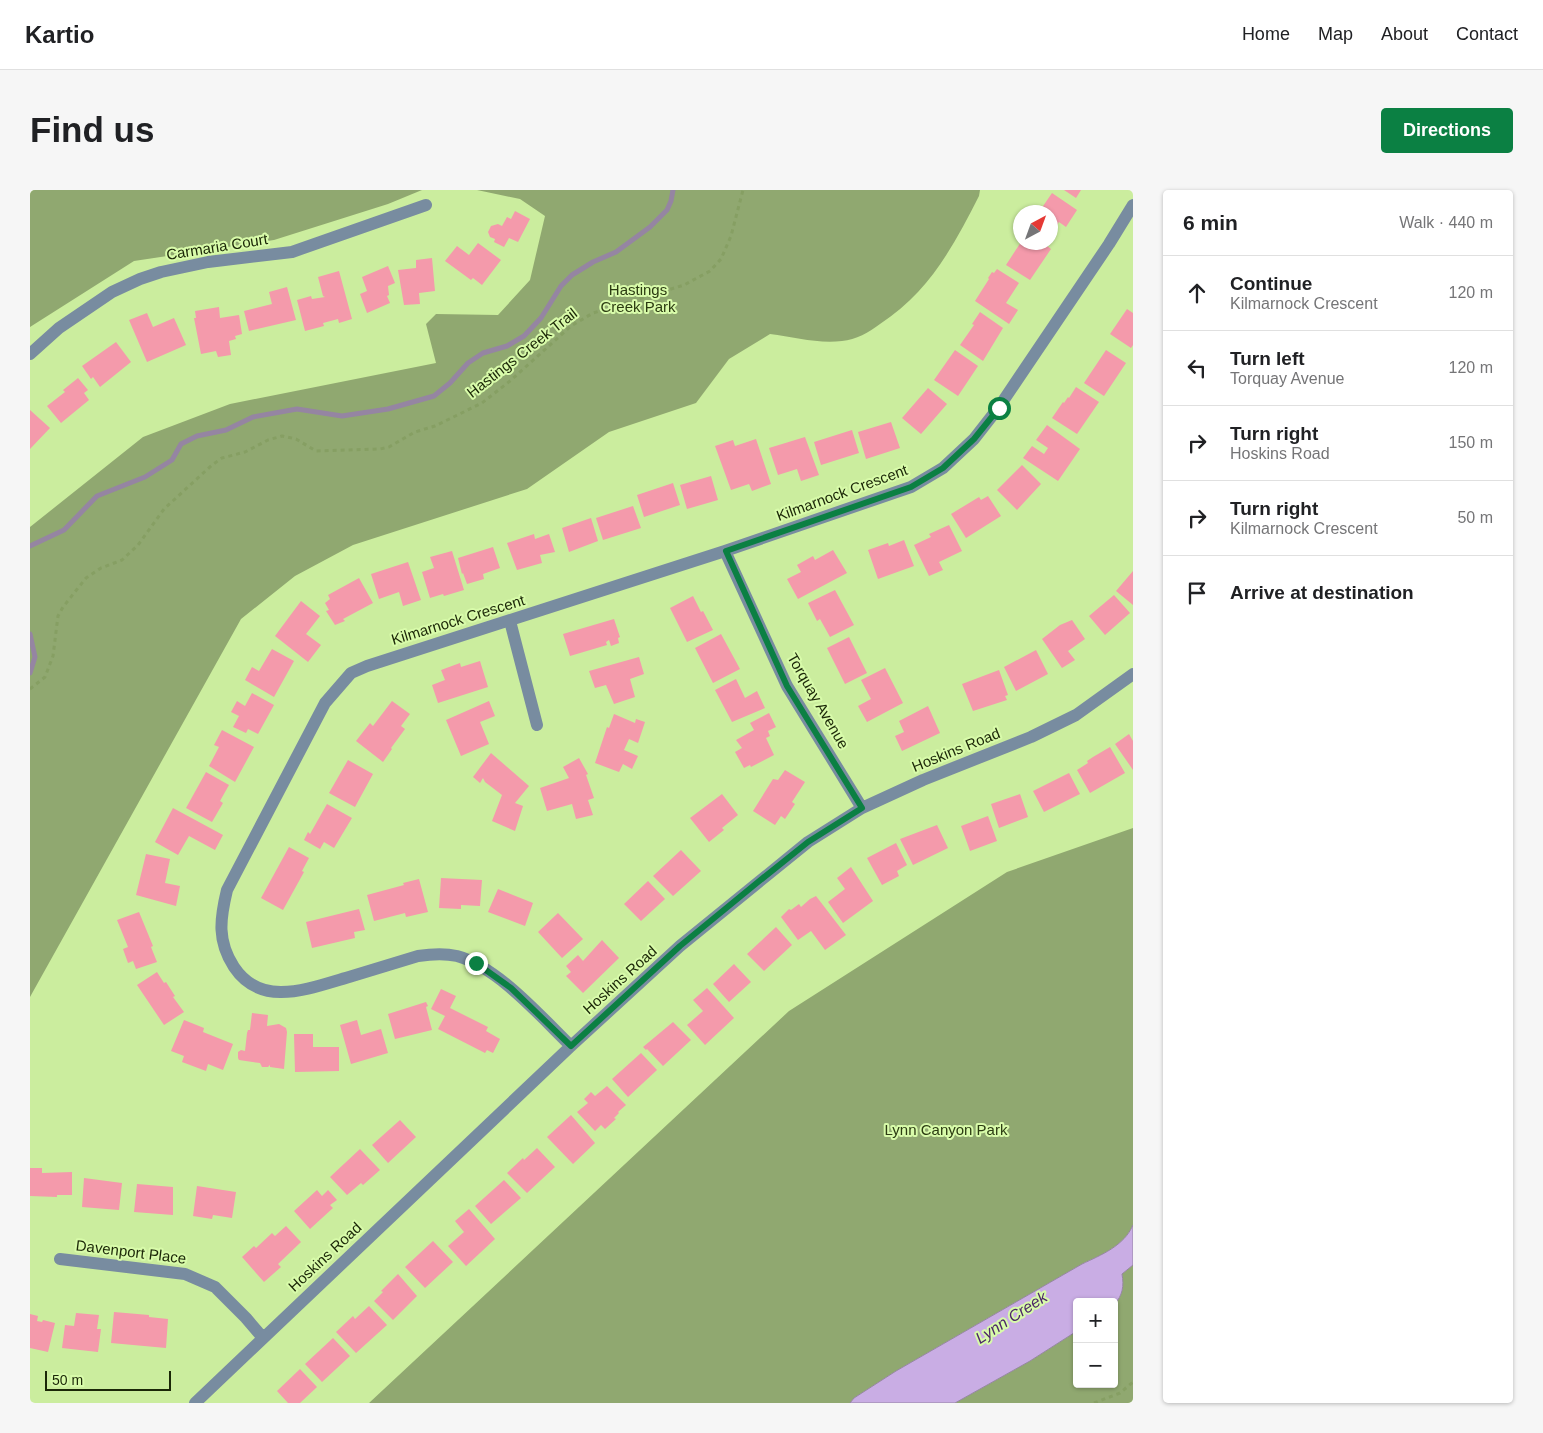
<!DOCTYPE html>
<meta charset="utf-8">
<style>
body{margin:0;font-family:Helvetica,sans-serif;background:#f6f6f6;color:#202124}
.controls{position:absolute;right:15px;bottom:15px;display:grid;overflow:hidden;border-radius:5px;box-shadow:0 1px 4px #0004}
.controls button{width:45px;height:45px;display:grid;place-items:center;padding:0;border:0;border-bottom:1px solid #e0e0e0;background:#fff;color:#202124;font:25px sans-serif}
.compass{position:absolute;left:983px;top:15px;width:45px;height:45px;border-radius:50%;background:#fff;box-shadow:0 1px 4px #0004;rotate:41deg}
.scale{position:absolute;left:15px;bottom:12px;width:126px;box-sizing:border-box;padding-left:5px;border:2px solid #1b2707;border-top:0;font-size:14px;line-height:18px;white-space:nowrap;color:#1b2707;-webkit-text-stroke:4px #d8fbaa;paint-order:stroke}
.stop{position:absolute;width:15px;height:15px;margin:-11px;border:4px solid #0b8043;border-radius:50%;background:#fff}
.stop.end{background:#0b8043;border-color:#fff;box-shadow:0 1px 5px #0008}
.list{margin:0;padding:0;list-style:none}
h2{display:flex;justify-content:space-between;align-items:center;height:65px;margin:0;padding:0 20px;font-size:21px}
h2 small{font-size:16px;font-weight:400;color:#757577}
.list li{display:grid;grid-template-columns:32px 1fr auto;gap:15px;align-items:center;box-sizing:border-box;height:75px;padding:0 20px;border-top:1px solid #e0e0e0}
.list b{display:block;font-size:19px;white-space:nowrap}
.list p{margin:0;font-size:16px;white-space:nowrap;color:#757577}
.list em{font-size:16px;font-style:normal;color:#757577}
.icon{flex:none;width:28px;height:28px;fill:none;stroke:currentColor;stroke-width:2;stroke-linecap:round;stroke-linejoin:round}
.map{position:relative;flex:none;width:1103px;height:1213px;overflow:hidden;border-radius:5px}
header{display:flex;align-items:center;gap:30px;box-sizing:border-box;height:70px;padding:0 25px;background:#fff;border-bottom:1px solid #e0e0e0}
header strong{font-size:24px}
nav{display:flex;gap:28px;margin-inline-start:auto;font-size:18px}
.intro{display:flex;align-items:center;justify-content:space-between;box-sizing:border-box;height:120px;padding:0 30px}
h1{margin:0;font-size:35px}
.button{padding:12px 22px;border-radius:5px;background:#0b8043;color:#fff;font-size:18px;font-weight:700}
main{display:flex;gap:30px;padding:0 30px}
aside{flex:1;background:#fff;border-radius:5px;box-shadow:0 1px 4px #0004}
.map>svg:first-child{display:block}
</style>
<header>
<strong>Kartio</strong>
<nav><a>Home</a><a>Map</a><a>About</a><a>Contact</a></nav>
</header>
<div class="intro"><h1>Find us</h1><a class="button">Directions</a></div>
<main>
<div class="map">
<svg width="1103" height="1213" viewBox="0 0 1103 1213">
<rect width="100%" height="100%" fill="#cbed9e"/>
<path fill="#90a870" d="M 0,0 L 392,0 L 358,14 L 244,50 L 104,71 L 0,137 Z
M 447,0 L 950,0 L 949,6 C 923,57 899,102 850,134 C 839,142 826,150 812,151 C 788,154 764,147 740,144 L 699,169 L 666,213 L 579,242 L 497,299 L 323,355 L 265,386 L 211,429 L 0,807 L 0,337 L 113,247 L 200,214 L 406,173 L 396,134 L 406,124 L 468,125 L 500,90 L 515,26 L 490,9 Z
M 1103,638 L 1103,1035 C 1094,1056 1071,1065 1052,1074 L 866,1181 L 824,1208 L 820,1213 L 339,1213 L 759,821 L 977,682 Z
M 1103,1075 L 1103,1213 L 925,1213 L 1000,1171 L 1047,1141 L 1047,1194 L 1084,1194 L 1084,1115 C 1093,1105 1094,1096 1092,1084 Z"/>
<path fill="#c9ade4" stroke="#9585a2" d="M 1103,1035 L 1103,1075 L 1092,1084 C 1094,1096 1093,1105 1084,1115 L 1084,1112 L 1047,1112 L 1047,1141 L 1000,1171 L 925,1213 L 820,1213 L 824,1208 L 866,1181 L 1052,1074 C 1071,1065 1094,1056 1103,1035 Z"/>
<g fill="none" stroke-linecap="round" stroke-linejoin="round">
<path stroke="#9585a2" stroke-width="5" d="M 0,356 L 34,340 L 67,306 L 115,287 L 142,270 L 151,254 L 167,246 L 196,240 L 223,227 L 267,219 L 312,226 L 358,219 L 404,206 L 420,193 L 438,173 L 453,163 L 477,156 L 494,146 L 511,128 L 531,96 L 542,85 L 563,72 L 586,62 L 620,37 L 637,20 L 641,11 L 643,0
M 0,444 L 5,467 L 0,483"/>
</g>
<path fill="#f49aab" d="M 1034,0 L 1051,0 L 1046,8 Z
M 1022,3 L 1047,20 L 1036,37 L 1029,32 L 1021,44 L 1021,22 L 1009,22 Z
M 485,21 L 500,29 L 488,52 L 479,48 L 474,57 L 464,52 L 465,49 L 460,47 L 458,42 L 461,36 L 468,34 L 472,36 L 477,27 L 481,29 Z
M 991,52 L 1012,52 L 1021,59 L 1000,90 L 976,75 Z
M 448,53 L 471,70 L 452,95 L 443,88 L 441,90 L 415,71 L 427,56 L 439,65 Z
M 402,68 L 405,101 L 389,103 L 390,114 L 374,115 L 368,80 L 386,78 L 386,70 Z
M 358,76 L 365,93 L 358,96 L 359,105 L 357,106 L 360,113 L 337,123 L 330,104 L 337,101 L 332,87 Z
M 967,79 L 989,93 L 976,113 L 988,120 L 979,134 L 945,111 L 959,89 L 958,88 L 962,82 L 964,83 Z
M 309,81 L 322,129 L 309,133 L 308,129 L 293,133 L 294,136 L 275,141 L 267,110 L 281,106 L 282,109 L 295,107 L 293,106 L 288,87 Z
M 257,97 L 266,130 L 219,141 L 214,121 L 242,114 L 239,102 Z
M 189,117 L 190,128 L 209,125 L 212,144 L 205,146 L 206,149 L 199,151 L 201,165 L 188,167 L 186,161 L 171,164 L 164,128 L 166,128 L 165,121 Z
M 1097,119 L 1103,123 L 1103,155 L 1101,158 L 1080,144 Z
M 950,122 L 973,138 L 953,171 L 930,155 L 944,135 L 942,134 Z
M 117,123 L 123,137 L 144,128 L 156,155 L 117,172 L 99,130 Z
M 86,152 L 101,172 L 70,197 L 63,187 L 61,189 L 52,176 Z
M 925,160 L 948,176 L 928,206 L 904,190 Z
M 1076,160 L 1096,173 L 1074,206 L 1054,193 Z
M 48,188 L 58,200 L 54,203 L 59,210 L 31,233 L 17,216 L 35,202 L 33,200 Z
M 1046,197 L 1069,212 L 1047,244 L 1022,228 L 1033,212 L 1034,213 L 1038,207 L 1039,208 Z
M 898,198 L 917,214 L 891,244 L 872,228 Z
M 0,220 L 20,238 L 0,259 Z
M 861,232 L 870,258 L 836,269 L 828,242 Z
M 1017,235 L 1050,259 L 1028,291 L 993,268 L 1002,256 L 1014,264 L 1018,258 L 1006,250 Z
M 822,240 L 829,263 L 791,275 L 784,252 Z
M 775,247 L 789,285 L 771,291 L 767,279 L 748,285 L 739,258 Z
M 726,249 L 741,294 L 722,301 L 719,294 L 701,300 L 685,256 L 703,250 L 705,256 Z
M 992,275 L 1011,294 L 987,320 L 967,300 Z
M 681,286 L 688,310 L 657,319 L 650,295 Z
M 643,293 L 650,315 L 614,327 L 607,305 Z
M 958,306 L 971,326 L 936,348 L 921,324 L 949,307 L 951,310 Z
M 603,316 L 611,338 L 573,350 L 566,328 Z
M 561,328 L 568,351 L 539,362 L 532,338 Z
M 919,335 L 932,361 L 909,372 L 913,380 L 899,386 L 884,355 L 901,347 L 899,344 Z
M 504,344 L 505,349 L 519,344 L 525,362 L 510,365 L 512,373 L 487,380 L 477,353 Z
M 874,350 L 884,376 L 848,389 L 838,360 L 858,353 L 859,356 Z
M 463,357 L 470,378 L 453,384 L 454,389 L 437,394 L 433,383 L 432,384 L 428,368 Z
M 803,360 L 817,383 L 768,409 L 757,389 L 771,382 L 767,375 L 783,366 L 785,370 Z
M 422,361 L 434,400 L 414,406 L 413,404 L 400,408 L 392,382 L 404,378 L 400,367 Z
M 378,372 L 391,410 L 373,416 L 369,402 L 349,409 L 341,384 Z
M 1103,381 L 1103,415 L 1086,401 Z
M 329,388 L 343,413 L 313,429 L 315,431 L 305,435 L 296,421 L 299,420 L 295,413 L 300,409 L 298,405 Z
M 805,400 L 824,435 L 800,447 L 790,429 L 787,431 L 778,413 Z
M 1084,405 L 1100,423 L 1075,445 L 1059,426 Z
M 663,406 L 671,422 L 673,421 L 683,440 L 657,452 L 640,418 Z
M 271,411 L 290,426 L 276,444 L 291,455 L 278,472 L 245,446 Z
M 584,429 L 590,447 L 588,448 L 589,453 L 581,456 L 579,450 L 576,452 L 577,455 L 540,466 L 533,444 Z
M 1042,430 L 1055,449 L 1038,461 L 1045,470 L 1032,478 L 1012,449 L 1030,435 Z
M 691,444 L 710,479 L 683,493 L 665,458 Z
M 819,447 L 837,483 L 815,494 L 797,458 Z
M 242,459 L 264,471 L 244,507 L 215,490 L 222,477 L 229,481 Z
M 1006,460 L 1018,484 L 986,501 L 974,477 Z
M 609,467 L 614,484 L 600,489 L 605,507 L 584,514 L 576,495 L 565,498 L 559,481 Z
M 450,471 L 458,497 L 408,513 L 402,495 L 415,490 L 411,480 L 430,473 L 431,477 Z
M 855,478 L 873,513 L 837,532 L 828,516 L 841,509 L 831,490 Z
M 969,480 L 978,505 L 975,506 L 977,510 L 943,521 L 932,494 Z
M 706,489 L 715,508 L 727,501 L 735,518 L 702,532 L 685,500 Z
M 222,503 L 244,515 L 228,544 L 218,539 L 216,543 L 203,537 L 209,526 L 201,522 L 207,511 L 215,516 Z
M 362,511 L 380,524 L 371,536 L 375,539 L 361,558 L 362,559 L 353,572 L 326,551 L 340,533 L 343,536 Z
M 459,511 L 465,526 L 450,532 L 459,554 L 431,566 L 416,530 Z
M 898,516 L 910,543 L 872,561 L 865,546 L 874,542 L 869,531 Z
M 739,523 L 746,537 L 738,541 L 740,546 L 736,548 L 744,565 L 721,577 L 720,575 L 714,578 L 705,562 L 712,558 L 706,550 L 724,540 L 720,533 Z
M 584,524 L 605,533 L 606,529 L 615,532 L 608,553 L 599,549 L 594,560 L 608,566 L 602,579 L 593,574 L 589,582 L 565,573 L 577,537 L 579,538 Z
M 192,540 L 224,557 L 205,592 L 179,576 L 189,557 L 184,555 Z
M 1099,544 L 1103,551 L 1103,580 L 1085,554 Z
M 1080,557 L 1095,583 L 1060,603 L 1047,580 L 1058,573 L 1057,571 L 1063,567 Z
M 461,563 L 499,596 L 485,613 L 493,616 L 485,641 L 462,631 L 472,605 L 455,592 L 453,588 L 450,593 L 443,587 Z
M 549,568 L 558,584 L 556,585 L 564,608 L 558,610 L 563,625 L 546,629 L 542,614 L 517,621 L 510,598 L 539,588 L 533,577 Z
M 318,570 L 343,584 L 325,617 L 299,603 Z
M 755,580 L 775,592 L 762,612 L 765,614 L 755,629 L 751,626 L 745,635 L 723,621 L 743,589 L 748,590 Z
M 176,582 L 199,595 L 190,611 L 193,613 L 182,632 L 156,618 Z
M 1039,583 L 1050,604 L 1014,622 L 1003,601 Z
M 692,604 L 708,625 L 692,638 L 694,640 L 679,652 L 660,628 Z
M 990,604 L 998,627 L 969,638 L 961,614 Z
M 297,614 L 322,628 L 304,658 L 294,652 L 290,659 L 274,650 L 278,642 L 280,644 Z
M 143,618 L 193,645 L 185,660 L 159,646 L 148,665 L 125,652 Z
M 958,626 L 967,651 L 940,661 L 931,636 Z
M 907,635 L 918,658 L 883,675 L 870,649 Z
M 866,653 L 877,675 L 867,681 L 869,686 L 852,695 L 837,668 Z
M 259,657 L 279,668 L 272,681 L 274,682 L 253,720 L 231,708 Z
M 651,660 L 671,681 L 643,706 L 623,686 Z
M 116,664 L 140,669 L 135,693 L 150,696 L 146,716 L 106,705 Z
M 821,677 L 843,711 L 813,733 L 798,712 L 815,699 L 807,688 Z
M 411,688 L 452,690 L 450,716 L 431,715 L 431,719 L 409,718 Z
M 389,689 L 398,722 L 376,727 L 375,723 L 344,731 L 337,705 L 374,695 L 373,693 Z
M 618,691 L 635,709 L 611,731 L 594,714 Z
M 468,699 L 503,713 L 495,736 L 458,722 Z
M 786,706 L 816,745 L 795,760 L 781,741 L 768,750 L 751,727 L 759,719 L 761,720 L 769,714 L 771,717 L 780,709 Z
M 329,719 L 335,740 L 324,742 L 325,748 L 282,758 L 276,732 Z
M 109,722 L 123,756 L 121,757 L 127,772 L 106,779 L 103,771 L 98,773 L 93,759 L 98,757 L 87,730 Z
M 528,723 L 553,749 L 532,768 L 508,742 Z
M 746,737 L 762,755 L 734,781 L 717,764 Z
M 572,750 L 589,768 L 553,803 L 536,786 L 541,782 L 536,776 L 548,765 L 553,771 Z
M 704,774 L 721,792 L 699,812 L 683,794 Z
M 127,782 L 134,793 L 136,792 L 145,806 L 143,807 L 154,822 L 134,835 L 107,795 Z
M 677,798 L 704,828 L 675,855 L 657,835 L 673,821 L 663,810 Z
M 411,799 L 426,806 L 420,818 L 458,837 L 456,841 L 470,849 L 463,863 L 457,860 L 455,863 L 408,839 L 415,826 L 401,819 Z
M 396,812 L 398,816 L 396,817 L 402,840 L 365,849 L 358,824 Z
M 222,823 L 238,825 L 237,836 L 249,834 L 256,838 L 257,842 L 254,879 L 240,877 L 240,875 L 238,877 L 232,877 L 230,873 L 209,870 L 208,868 L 208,862 L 211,860 L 215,861 L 217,843 L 218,840 L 220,840 Z
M 154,830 L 174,838 L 173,842 L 203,854 L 193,880 L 178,874 L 176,881 L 152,872 L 154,866 L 141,861 Z
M 327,830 L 331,845 L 351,839 L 358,863 L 321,874 L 310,835 Z
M 643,832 L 661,850 L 633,876 L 617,859 L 616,860 L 613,857 Z
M 264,844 L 283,844 L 283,857 L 309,857 L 309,881 L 265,882 Z
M 611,863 L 627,880 L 598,907 L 582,889 Z
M 577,896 L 596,915 L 588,922 L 589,923 L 584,928 L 586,929 L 575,939 L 571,935 L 565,941 L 547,922 L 558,913 L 554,909 L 561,902 L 565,906 Z
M 541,925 L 565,953 L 543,974 L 517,947 Z
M 370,930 L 386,947 L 358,973 L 342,955 Z
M 507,958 L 525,977 L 497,1003 L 477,983 L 493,968 L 494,970 Z
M 330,959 L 350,980 L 333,995 L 331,993 L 317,1005 L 300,987 Z
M 0,978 L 12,978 L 12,983 L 42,982 L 42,1005 L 27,1005 L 27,1007 L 0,1006 Z
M 54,988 L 92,993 L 89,1020 L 52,1017 Z
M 474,990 L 491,1008 L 461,1034 L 445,1016 Z
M 107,994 L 143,997 L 143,1025 L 104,1022 Z
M 167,996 L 206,1002 L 202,1028 L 183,1025 L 182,1029 L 163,1026 Z
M 287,1000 L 292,1006 L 298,1000 L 307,1010 L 300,1015 L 303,1018 L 280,1039 L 264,1021 Z
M 439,1019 L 465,1049 L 436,1076 L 418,1056 L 434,1042 L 425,1031 Z
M 256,1036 L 271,1052 L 248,1074 L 251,1077 L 234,1092 L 212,1067 L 224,1056 L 226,1058 L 242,1043 L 245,1046 Z
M 403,1051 L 423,1072 L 395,1098 L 375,1077 Z
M 368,1084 L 387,1106 L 363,1130 L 344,1111 L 353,1102 L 351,1101 Z
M 339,1116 L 357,1135 L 326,1163 L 306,1142 L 323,1126 L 325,1129 Z
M 84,1122 L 119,1125 L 119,1127 L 138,1129 L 136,1158 L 81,1153 Z
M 46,1123 L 69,1125 L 67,1139 L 71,1139 L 68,1162 L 32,1158 L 35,1135 L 44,1136 Z
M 0,1124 L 8,1126 L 7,1131 L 12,1132 L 13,1130 L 25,1133 L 18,1162 L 0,1158 Z
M 303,1148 L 320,1166 L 292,1192 L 275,1174 Z
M 270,1179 L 287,1197 L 270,1213 L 258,1213 L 247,1201 Z"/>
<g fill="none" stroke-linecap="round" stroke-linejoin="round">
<path stroke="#869f63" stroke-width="3" stroke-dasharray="4 4" stroke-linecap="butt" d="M 0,499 L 15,487 L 23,466 L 28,426 L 33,417 L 56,388 L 71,378 L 92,370 L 108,355 L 134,319 L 182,275 L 192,268 L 215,262 L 238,250 L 252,246 L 266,249 L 286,261 L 350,259 L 359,257 L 385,242 L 405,236 L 452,213 L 480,191 L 541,136 L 563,123 L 654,95 L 680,81 L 691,69 L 701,46 L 713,0
M 1064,1213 L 1090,1203 L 1103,1192"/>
<path stroke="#788ca0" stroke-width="12" d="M 0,164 L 29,138 L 82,102 L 110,89 L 131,82 L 178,72 L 262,62 L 396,15
M 695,361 L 757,496 L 832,618
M 480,431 L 507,535
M 541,856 C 511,827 468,777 427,766 C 414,763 401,764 388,766 C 365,773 342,780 319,787 C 280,798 232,819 204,777 C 187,751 190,729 197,700 L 295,513 L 321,483 L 337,476 L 695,361 L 881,297 L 913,278 L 944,249 L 969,217 L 1079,54 L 1103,15
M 30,1069 L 155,1084 L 185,1097 L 216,1128 L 233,1148
M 165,1213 L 541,856 L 650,756 L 778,652 L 832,618 L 893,590 L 1001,547 L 1046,525 L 1103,484"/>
</g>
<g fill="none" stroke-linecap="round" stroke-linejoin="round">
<path stroke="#0b8043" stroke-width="6" d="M 446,773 L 481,798 L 541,856 L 650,756 L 728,692 L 778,652 L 832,618 L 757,496 L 696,361 L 881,297 L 913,278 L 944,249 L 969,218"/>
</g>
<g text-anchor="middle" stroke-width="4" stroke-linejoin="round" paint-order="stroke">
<g font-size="15" fill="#1b2707" stroke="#d8fbaa">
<text transform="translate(187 57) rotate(-9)" y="5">Carmaria Court</text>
<text transform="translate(492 163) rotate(-38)" y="5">Hastings Creek Trail</text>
<text transform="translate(812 303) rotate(-20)" y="5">Kilmarnock Crescent</text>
<text transform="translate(428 430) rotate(-17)" y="5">Kilmarnock Crescent</text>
<text transform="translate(788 511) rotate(60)" y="5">Torquay Avenue</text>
<text transform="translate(926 560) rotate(-22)" y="5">Hoskins Road</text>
<text transform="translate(590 790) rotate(-42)" y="5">Hoskins Road</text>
<text transform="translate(101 1062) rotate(7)" y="5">Davenport Place</text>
<text transform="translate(295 1067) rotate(-43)" y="5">Hoskins Road</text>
</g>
<g font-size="15" fill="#2c3c12" stroke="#d8fbaa">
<text x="608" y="105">Hastings<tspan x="608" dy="17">Creek Park</tspan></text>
<text x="916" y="945">Lynn Canyon Park</text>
</g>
<g font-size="16" font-style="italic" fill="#4c2768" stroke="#d8fbaa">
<text transform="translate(981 1127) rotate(-33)" y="6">Lynn Creek</text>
</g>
</g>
</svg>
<div class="controls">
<button>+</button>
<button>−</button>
</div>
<svg class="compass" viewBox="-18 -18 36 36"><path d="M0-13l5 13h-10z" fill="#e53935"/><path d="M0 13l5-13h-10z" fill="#757577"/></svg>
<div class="scale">50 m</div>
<div class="stop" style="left:969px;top:218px"></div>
<div class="stop end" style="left:446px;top:773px"></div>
</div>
<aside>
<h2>6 min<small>Walk · 440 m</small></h2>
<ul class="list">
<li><svg class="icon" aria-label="ahead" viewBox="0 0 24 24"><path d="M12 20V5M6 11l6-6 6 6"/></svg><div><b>Continue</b><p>Kilmarnock Crescent</p></div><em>120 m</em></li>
<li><svg class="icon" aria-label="left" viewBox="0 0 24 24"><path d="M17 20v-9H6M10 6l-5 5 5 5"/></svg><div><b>Turn left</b><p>Torquay Avenue</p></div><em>120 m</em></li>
<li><svg class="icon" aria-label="right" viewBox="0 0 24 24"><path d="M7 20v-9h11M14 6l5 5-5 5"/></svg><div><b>Turn right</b><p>Hoskins Road</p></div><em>150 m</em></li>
<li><svg class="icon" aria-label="right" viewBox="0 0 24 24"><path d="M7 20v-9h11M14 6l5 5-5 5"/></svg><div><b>Turn right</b><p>Kilmarnock Crescent</p></div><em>50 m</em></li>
<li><svg class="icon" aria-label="arrive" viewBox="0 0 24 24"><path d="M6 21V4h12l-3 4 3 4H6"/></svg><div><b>Arrive at destination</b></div></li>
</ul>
</aside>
</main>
